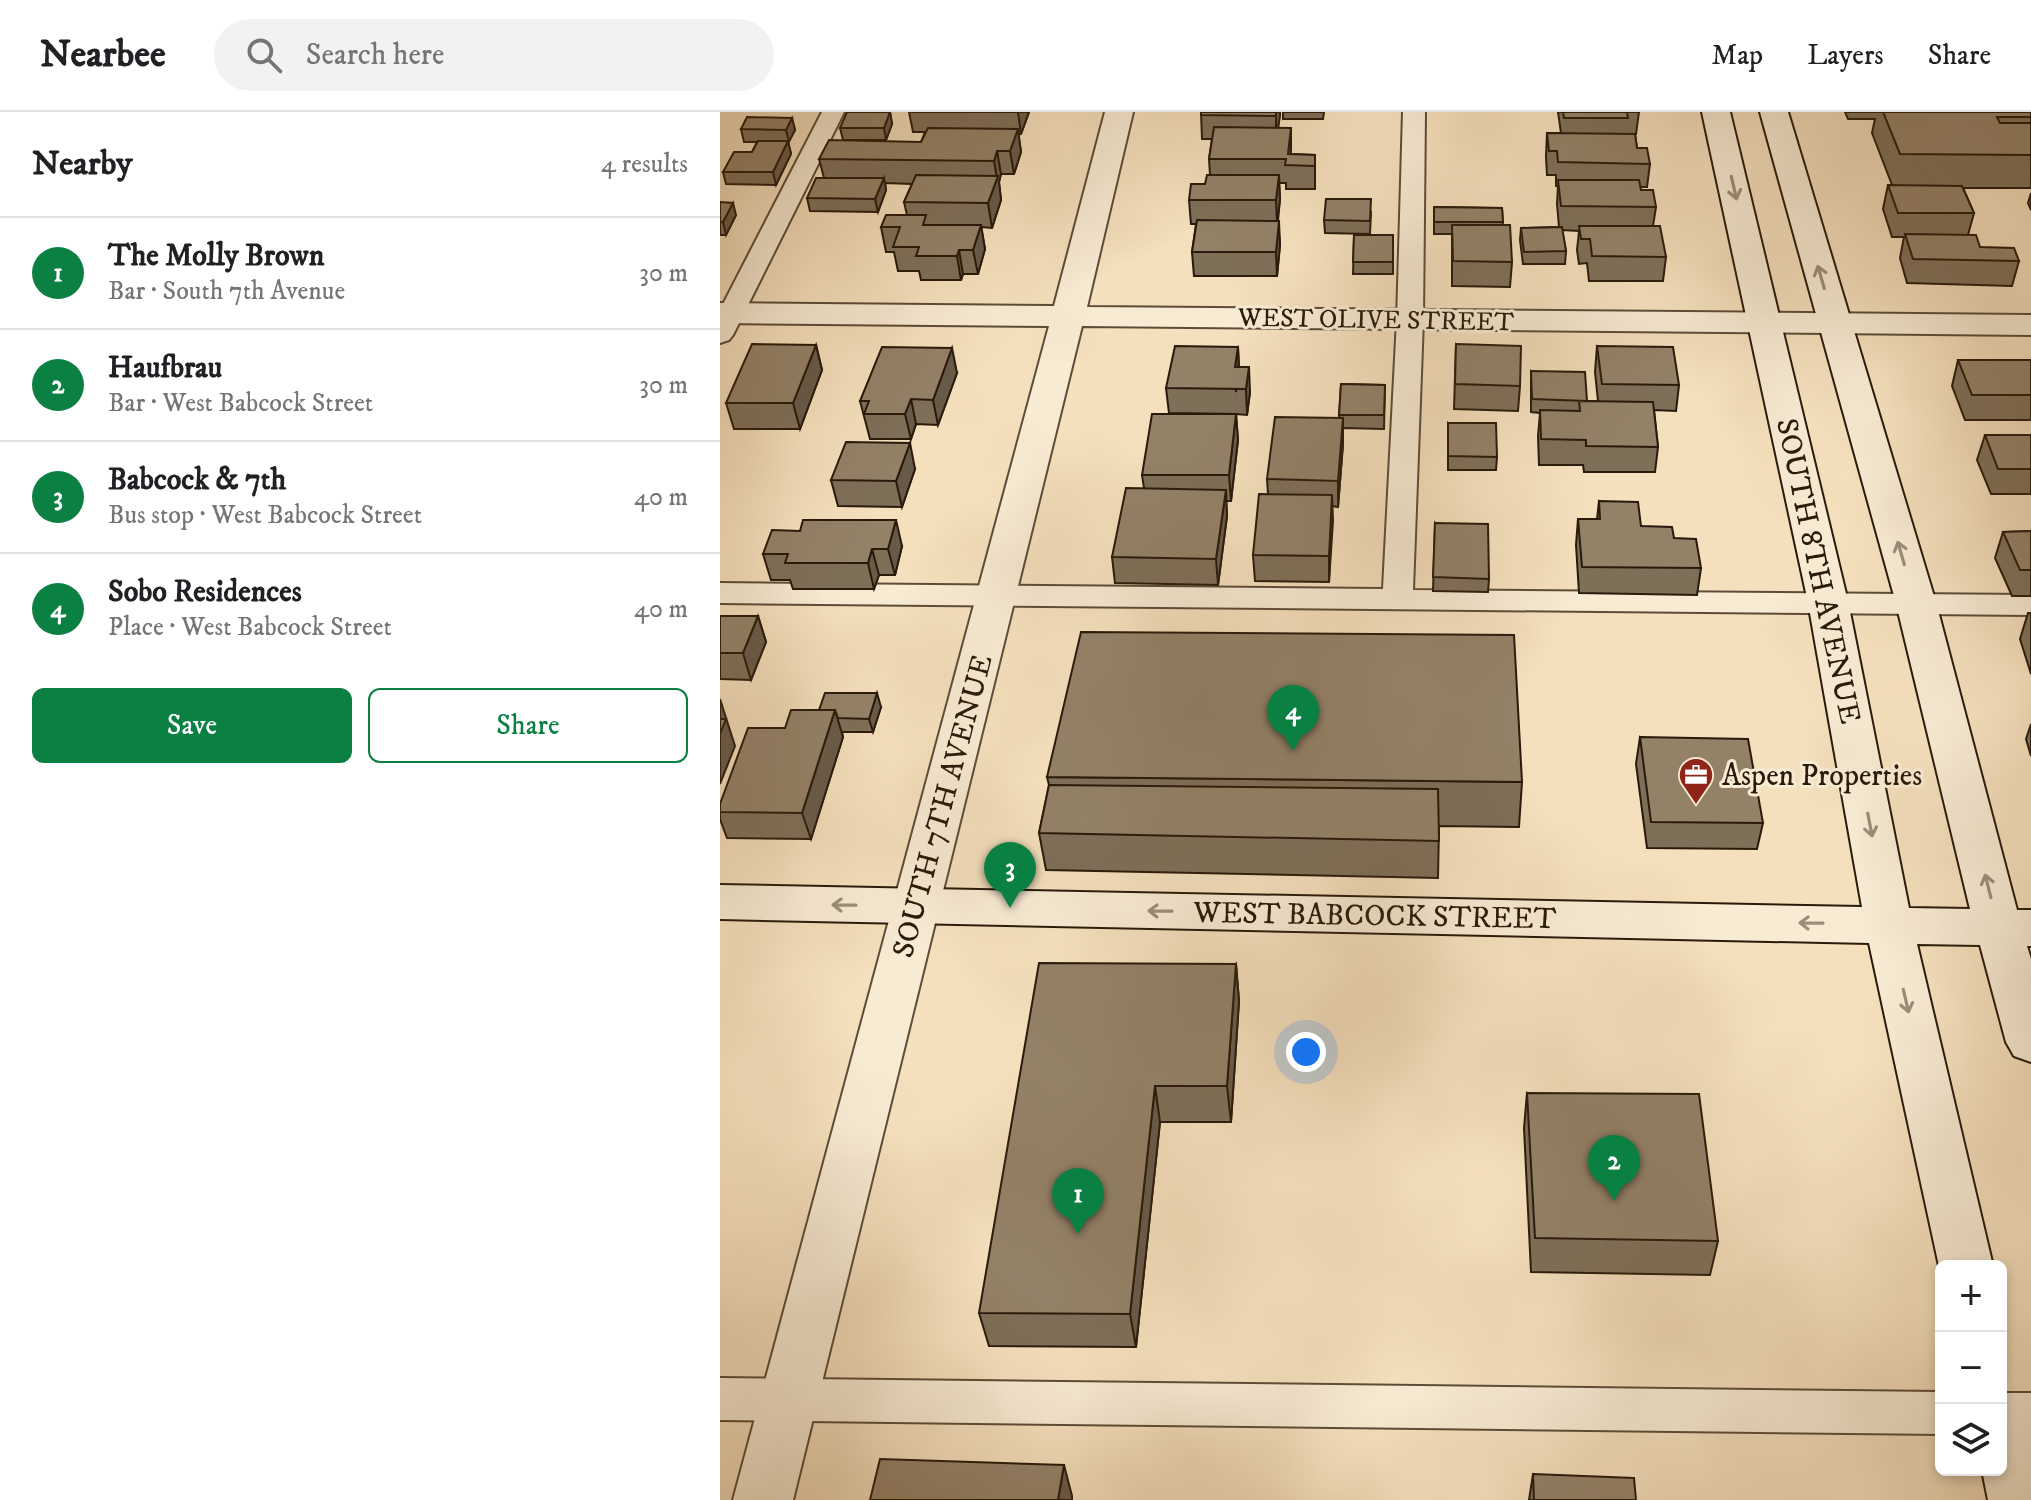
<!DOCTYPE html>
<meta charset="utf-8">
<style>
body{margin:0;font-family:"IM FELL DW Pica",serif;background:#f2f2f2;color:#202124}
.controls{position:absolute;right:24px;bottom:24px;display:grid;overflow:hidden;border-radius:12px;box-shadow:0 4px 12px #0003}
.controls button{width:72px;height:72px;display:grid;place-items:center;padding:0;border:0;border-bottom:2px solid #e0e0e0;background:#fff;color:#202124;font:40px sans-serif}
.you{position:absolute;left:586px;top:940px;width:28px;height:28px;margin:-20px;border:6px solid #fff;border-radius:50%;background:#1a73e8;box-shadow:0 0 0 12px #1a73e833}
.badge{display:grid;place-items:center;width:52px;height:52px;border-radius:50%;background:#0b8043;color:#fff;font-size:26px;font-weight:700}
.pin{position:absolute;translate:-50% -66px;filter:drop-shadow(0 2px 4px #0008)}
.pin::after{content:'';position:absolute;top:42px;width:28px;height:24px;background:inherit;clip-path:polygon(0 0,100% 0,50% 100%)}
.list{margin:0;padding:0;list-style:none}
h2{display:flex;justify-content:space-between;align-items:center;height:104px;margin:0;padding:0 32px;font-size:34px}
h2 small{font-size:26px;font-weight:400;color:#757577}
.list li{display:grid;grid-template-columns:52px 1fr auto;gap:24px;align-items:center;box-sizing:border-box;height:112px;padding:0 32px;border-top:2px solid #e0e0e0}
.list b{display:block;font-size:30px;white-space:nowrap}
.list p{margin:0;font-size:26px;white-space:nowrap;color:#757577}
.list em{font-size:26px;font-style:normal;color:#757577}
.actions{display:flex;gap:16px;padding:24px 32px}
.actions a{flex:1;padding:18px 0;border:2px solid #0b8043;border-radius:12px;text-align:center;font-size:28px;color:#0b8043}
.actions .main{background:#0b8043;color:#fff}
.icon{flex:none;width:44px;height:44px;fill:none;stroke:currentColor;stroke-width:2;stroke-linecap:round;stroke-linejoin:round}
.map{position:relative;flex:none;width:1311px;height:1388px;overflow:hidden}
header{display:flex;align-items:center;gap:48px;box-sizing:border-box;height:112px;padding:0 40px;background:#fff;border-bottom:2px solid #e0e0e0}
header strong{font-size:38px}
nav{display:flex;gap:44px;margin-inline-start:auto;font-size:28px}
.search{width:560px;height:72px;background:#f2f2f2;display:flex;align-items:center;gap:20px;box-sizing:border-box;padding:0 28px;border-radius:44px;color:#757577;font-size:30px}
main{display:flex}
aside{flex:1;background:#fff}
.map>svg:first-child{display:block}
</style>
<header>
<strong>Nearbee</strong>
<div class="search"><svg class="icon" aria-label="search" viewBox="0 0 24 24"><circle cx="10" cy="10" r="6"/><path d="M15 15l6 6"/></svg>Search here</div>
<nav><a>Map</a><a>Layers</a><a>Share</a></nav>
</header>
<main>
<aside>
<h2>Nearby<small>4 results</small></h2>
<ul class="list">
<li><span class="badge">1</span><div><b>The Molly Brown</b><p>Bar · South 7th Avenue</p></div><em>30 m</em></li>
<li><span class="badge">2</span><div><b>Haufbrau</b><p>Bar · West Babcock Street</p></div><em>30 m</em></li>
<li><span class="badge">3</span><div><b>Babcock &amp; 7th</b><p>Bus stop · West Babcock Street</p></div><em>40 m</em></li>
<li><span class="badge">4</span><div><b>Sobo Residences</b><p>Place · West Babcock Street</p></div><em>40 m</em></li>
</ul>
<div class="actions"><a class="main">Save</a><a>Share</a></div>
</aside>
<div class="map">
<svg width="1311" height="1388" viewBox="0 0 1311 1388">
<rect width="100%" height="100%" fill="#f5e0bd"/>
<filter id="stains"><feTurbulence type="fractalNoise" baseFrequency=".0025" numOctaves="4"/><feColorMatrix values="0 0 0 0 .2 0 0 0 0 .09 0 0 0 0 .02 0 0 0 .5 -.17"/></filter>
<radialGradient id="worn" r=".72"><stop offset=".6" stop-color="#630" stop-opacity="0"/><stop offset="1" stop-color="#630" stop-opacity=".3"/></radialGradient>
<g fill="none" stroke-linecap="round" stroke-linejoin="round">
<defs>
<path id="lane" d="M 102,0 L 124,0 L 13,223 L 9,228 L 0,231 L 0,198 Z
M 683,0 L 705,0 L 703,208 L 693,478 L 1311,483 L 1311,503 L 0,491 L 0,471 L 663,477 L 677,208 Z
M 0,1266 L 1221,1280 L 1221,1322 L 0,1308 Z
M 1281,1281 L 1311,1281 L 1311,1323 L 1281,1323 Z"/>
<path id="street" d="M 385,0 L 413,0 L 367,195 L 1311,203 L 1311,223 L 362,214 L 73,1388 L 13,1388 L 329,214 L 0,211 L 0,191 L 334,194 Z"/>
<path id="secondary" d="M 982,0 L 1010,0 L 1128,490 L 1189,796 L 1250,797 L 1176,491 L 1040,0 L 1068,0 L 1216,491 L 1297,798 L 1311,798 L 1311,834 L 1307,834 L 1311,847 L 1311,950 L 1294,944 L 1286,930 L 1260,833 L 1197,832 L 1273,1154 L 1221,1154 L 1221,1159 L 1219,1154 L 1149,831 L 0,807 L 0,773 L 1142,795 L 1088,490 Z
M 1281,1283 L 1302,1291 L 1311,1315 L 1311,1388 L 1268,1388 L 1262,1358 L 1281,1358 Z"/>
</defs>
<use href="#lane" stroke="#5c4c38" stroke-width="4"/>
<use href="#street" stroke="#5c4c38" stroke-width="4"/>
<use href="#secondary" stroke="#291a0b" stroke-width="4"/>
<use href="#lane" fill="#f8ebd4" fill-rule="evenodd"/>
<use href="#street" fill="#f8ebd4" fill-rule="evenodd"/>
<use href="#secondary" fill="#f8ebd4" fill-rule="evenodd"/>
</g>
<path fill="#7e6f59" stroke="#291a0b" stroke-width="2" d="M 170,0 L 172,12 L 166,28 L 123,28 L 120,16 Z
M 189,0 L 309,0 L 301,22 L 298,22 L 301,40 L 294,62 L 281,62 L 279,70 L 281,88 L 272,116 L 261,115 L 265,137 L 258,162 L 243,162 L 241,168 L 201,168 L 199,159 L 178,159 L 174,140 L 166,140 L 161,115 L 187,103 L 184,90 L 192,72 L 165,71 L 166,78 L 158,100 L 90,99 L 87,86 L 104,66 L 99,47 L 201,30 L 205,20 L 193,20 Z
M 481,0 L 560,0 L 558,16 L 571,42 L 595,43 L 595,77 L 566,77 L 566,71 L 559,71 L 560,87 L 558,109 L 560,133 L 557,164 L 474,164 L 472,140 L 476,112 L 471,112 L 469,88 L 485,72 L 490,63 L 489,47 L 492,27 L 482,27 Z
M 563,0 L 604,0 L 603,7 L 563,7 Z
M 838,0 L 919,0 L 916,22 L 915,22 L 917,36 L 930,52 L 927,75 L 920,75 L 921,78 L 936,95 L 933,114 L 946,145 L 943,169 L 869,169 L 867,151 L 859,152 L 857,138 L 859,119 L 842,118 L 846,139 L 845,152 L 803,152 L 800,128 L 801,116 L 839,115 L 837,92 L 838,74 L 836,74 L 836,63 L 827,63 L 826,45 L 827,21 L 841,21 Z
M 1125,0 L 1311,0 L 1311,76 L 1243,76 L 1254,101 L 1248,123 L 1260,135 L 1299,149 L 1292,174 L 1187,171 L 1180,146 L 1184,125 L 1172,125 L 1163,97 L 1168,73 L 1172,73 L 1152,21 L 1155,7 L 1128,7 Z
M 72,6 L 75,18 L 68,30 L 71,42 L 56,73 L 6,72 L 3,60 L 32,40 L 37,30 L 24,30 L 21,17 Z
M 1311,81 L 1311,98 L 1308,91 Z
M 0,90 L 16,103 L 6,123 L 0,123 Z
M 714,95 L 782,96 L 783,113 L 792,150 L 790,175 L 732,174 L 732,122 L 714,122 Z
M 651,100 L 650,122 L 605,121 L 604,108 Z
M 634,123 L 673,123 L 673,162 L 633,162 Z
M 736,232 L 800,274 L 798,299 L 734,297 Z
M 96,233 L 102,258 L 80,317 L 14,317 L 6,291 Z
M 877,234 L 959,273 L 956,299 L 934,298 L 938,335 L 935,360 L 864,360 L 863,353 L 819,353 L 818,324 L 820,301 L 811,300 L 811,259 L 867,289 L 878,289 L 875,260 Z
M 518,235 L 519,255 L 530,280 L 527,303 L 516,302 L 518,328 L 511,389 L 506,389 L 507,404 L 498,473 L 395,471 L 392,445 L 424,376 L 422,363 L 514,302 L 449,301 L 446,276 Z
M 1238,248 L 1311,248 L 1311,308 L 1245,308 L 1232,274 Z
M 237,261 L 218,313 L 196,312 L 191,327 L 150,327 L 140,289 Z
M 621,272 L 665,273 L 664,317 L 623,316 L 623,332 L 618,395 L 612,394 L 609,470 L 535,469 L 533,443 L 548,382 L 547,367 L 619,306 Z
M 728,311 L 777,345 L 776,358 L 728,358 Z
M 1265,323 L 1311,323 L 1311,382 L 1271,382 L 1257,348 Z
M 195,357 L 182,395 L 118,394 L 111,368 Z
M 879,389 L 921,414 L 954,426 L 981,456 L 977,483 L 859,481 L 856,433 L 858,407 L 877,407 Z
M 715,411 L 769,467 L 768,480 L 713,479 Z
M 1311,419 L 1311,484 L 1292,484 L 1275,446 L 1283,420 Z
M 182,434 L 175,463 L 159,463 L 154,477 L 73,477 L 70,468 L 51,468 L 43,442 Z
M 1308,501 L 1311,501 L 1311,562 L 1300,527 Z
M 0,504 L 38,504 L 46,530 L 31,568 L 0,567 Z
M 161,595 L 153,620 L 122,620 L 123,625 L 91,727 L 7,726 L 0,707 L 0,692 L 65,616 L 99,598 Z
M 1311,612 L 1311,644 L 1306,627 Z
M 920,625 L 1043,711 L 1037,737 L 927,736 L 916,652 Z
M 327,665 L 802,670 L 799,715 L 719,714 L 718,766 L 326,758 L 319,721 L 329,673 Z
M 516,852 L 519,889 L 511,1010 L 440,1010 L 416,1235 L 269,1234 L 259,1201 Z
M 807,981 L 998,1129 L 990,1163 L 811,1160 L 804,1016 Z
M 813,1362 L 916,1388 L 809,1388 Z"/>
<path fill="#675a49" stroke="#291a0b" stroke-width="2" d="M 170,0 L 172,12 L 166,28 L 164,16 Z
M 298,0 L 309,0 L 301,22 Z
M 556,0 L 560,0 L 560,4 L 556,27 Z
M 72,6 L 75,18 L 69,30 L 66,18 Z
M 571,16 L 571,39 L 570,53 L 568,42 Z
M 298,17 L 301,40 L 294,62 L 290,39 Z
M 68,29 L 71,42 L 56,73 L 53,60 Z
M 277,39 L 281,62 L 279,70 L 281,88 L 272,116 L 268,91 L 277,67 L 274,49 Z
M 559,63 L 560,87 L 557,112 L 556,88 Z
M 164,66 L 166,78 L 158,100 L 155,87 Z
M 13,91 L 16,103 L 6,123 L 3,110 Z
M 559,109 L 560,133 L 557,164 L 556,140 Z
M 261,113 L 265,137 L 258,162 L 253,138 Z
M 239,138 L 243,162 L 241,168 L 237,144 Z
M 96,233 L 102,258 L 80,317 L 73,291 Z
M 518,235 L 519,260 L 516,280 L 515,255 Z
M 232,236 L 237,261 L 218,313 L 213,288 Z
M 529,255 L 530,280 L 527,303 L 526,277 Z
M 191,287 L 196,312 L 191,327 L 185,302 Z
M 516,302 L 518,328 L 511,389 L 509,363 Z
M 623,306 L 623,332 L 618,395 L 618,369 Z
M 190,331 L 195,357 L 182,395 L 176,369 Z
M 506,378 L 507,404 L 498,473 L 496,447 Z
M 612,383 L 613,409 L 609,470 L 609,444 Z
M 176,408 L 182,434 L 175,463 L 168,437 Z
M 152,437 L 159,463 L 154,477 L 148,451 Z
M 38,504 L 46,530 L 31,568 L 23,541 Z
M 157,581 L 161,595 L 153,620 L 149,607 Z
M 0,587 L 15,634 L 0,672 Z
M 115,598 L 123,625 L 91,727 L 82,701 Z
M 516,852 L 519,889 L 511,1010 L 507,974 Z
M 435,974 L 440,1010 L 416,1235 L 410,1202 Z
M 344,1353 L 352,1384 L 352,1388 L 338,1388 Z"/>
<path fill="#938168" stroke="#291a0b" stroke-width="2" d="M 127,0 L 170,0 L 164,16 L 120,16 Z
M 481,0 L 556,0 L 556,4 L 481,3 Z
M 843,0 L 907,0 L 908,6 L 844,6 Z
M 1163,0 L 1311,0 L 1311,5 L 1277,5 L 1280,11 L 1311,11 L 1311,43 L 1180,42 Z
M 27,5 L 72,6 L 66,18 L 21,17 Z
M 494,15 L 571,16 L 568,42 L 595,43 L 595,54 L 565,53 L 566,47 L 489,47 Z
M 208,16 L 298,17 L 290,39 L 277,39 L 274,49 L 99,47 L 109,28 L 201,30 Z
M 827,21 L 915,22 L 917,36 L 927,36 L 930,52 L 838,50 L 837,39 L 829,39 Z
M 38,29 L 68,29 L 53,60 L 3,60 L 14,40 L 32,40 Z
M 196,63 L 278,64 L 268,91 L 184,90 Z
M 487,63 L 559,63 L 556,88 L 469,88 L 471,72 L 485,72 Z
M 96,66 L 164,66 L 155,87 L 87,86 Z
M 838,68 L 919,68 L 921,78 L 933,78 L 936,95 L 841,94 Z
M 1168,73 L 1242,74 L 1254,101 L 1178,101 Z
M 606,87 L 651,87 L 650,109 L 604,108 Z
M 0,90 L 13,91 L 3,110 L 0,110 Z
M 714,95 L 782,96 L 783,110 L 714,110 Z
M 166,103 L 206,103 L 203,113 L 261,113 L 253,138 L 239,138 L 237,144 L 196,144 L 199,135 L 173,135 L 180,115 L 161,115 Z
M 477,108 L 559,109 L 556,140 L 472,140 Z
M 732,113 L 790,113 L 792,150 L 733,149 Z
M 859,114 L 940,114 L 946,145 L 872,144 L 870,127 L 861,127 Z
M 842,115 L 846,139 L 804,140 L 801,116 Z
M 1185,122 L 1256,123 L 1260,135 L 1294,136 L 1299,149 L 1193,147 Z
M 634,123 L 673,123 L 673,150 L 633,150 Z
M 32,232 L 96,233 L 73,291 L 6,291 Z
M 736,232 L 801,234 L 800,274 L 735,272 Z
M 455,234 L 518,235 L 515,255 L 529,255 L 526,277 L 446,276 Z
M 877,234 L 953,235 L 959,273 L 882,272 Z
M 162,235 L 232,236 L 213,288 L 191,287 L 185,302 L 144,302 L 149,289 L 140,289 Z
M 1238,248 L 1311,248 L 1311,283 L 1252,283 Z
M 811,259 L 865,260 L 867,289 L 812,287 Z
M 621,272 L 665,273 L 664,303 L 619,303 Z
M 859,289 L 933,290 L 938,335 L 866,334 L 866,328 L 821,327 L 820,298 L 860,299 Z
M 432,302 L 516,302 L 509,363 L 422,363 Z
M 555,305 L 623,306 L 618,369 L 547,367 Z
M 728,311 L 776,311 L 777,345 L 728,344 Z
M 1265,323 L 1311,323 L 1311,357 L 1278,357 Z
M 126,330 L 190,331 L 176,369 L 111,368 Z
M 406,376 L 506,378 L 496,447 L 392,445 Z
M 539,382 L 612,383 L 609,444 L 533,443 Z
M 879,389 L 918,390 L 921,414 L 952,415 L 954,426 L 976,427 L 981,456 L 862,455 L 858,407 L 880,407 Z
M 83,408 L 176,408 L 168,437 L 152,437 L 148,451 L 65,451 L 68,442 L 43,442 L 52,418 L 80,419 Z
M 715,411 L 768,412 L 769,467 L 713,465 Z
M 1311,419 L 1311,458 L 1300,458 L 1283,420 Z
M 0,504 L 38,504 L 23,541 L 0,541 Z
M 361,520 L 794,523 L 802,670 L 327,665 Z
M 105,581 L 157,581 L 149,607 L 118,606 L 115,598 L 99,598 Z
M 71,598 L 115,598 L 82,701 L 0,700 L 0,692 L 28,616 L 65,616 Z
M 0,607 L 6,607 L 0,622 Z
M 920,625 L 1028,627 L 1043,711 L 931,710 Z
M 329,673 L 718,677 L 719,729 L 319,721 Z
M 319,851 L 516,852 L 507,974 L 435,974 L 410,1202 L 259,1201 Z
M 807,981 L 979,982 L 998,1129 L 815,1126 Z
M 160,1347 L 344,1353 L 338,1388 L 150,1388 Z
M 813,1362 L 914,1366 L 916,1388 L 814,1388 Z"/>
<defs><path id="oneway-shaft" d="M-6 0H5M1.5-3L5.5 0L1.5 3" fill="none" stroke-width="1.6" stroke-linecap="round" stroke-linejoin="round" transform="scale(2)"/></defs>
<g stroke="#9b8d7a">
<use href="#oneway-shaft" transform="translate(1014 76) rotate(77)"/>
<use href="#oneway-shaft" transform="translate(1101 165) rotate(-106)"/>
<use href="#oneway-shaft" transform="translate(1181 441) rotate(-106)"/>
<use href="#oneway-shaft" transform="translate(1150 713) rotate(79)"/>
<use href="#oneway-shaft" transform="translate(1268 774) rotate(-104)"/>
<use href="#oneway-shaft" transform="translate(124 793) rotate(-179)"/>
<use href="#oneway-shaft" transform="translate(440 799) rotate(-179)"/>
<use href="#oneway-shaft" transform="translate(1091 811) rotate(-179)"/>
<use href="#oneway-shaft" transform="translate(1186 889) rotate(77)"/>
</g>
<defs>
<symbol id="office-pin" viewBox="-11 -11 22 30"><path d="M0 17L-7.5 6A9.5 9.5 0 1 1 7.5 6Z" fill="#8f2418" stroke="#f8ebd4"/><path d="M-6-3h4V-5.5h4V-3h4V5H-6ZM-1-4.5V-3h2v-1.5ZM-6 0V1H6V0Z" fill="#fff"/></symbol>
</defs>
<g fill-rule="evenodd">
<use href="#office-pin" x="956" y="643" width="40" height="54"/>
</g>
<g text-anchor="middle" stroke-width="6" stroke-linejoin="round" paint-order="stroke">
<g font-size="26" fill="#291a0b" stroke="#f8ebd4">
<text transform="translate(656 207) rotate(1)" y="9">WEST OLIVE STREET</text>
</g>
<g font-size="30" fill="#291a0b" stroke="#f8ebd4">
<text transform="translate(1099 459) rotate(78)" y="10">SOUTH 8TH AVENUE</text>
<text transform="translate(222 694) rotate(-75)" y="10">SOUTH 7TH AVENUE</text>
<text transform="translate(655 803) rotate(1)" y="10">WEST BABCOCK STREET</text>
</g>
<g font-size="30" fill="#291a0b" stroke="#f8ebd4" text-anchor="start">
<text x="1002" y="673">Aspen Properties</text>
</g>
</g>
<rect width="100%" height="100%" filter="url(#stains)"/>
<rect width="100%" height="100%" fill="url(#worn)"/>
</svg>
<div class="controls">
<button>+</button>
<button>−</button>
<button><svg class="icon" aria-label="layers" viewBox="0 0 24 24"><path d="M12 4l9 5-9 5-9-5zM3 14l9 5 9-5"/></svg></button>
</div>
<div class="you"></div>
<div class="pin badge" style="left:358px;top:1122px">1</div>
<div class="pin badge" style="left:894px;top:1089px">2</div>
<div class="pin badge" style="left:290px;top:796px">3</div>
<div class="pin badge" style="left:573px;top:639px">4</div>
</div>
</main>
